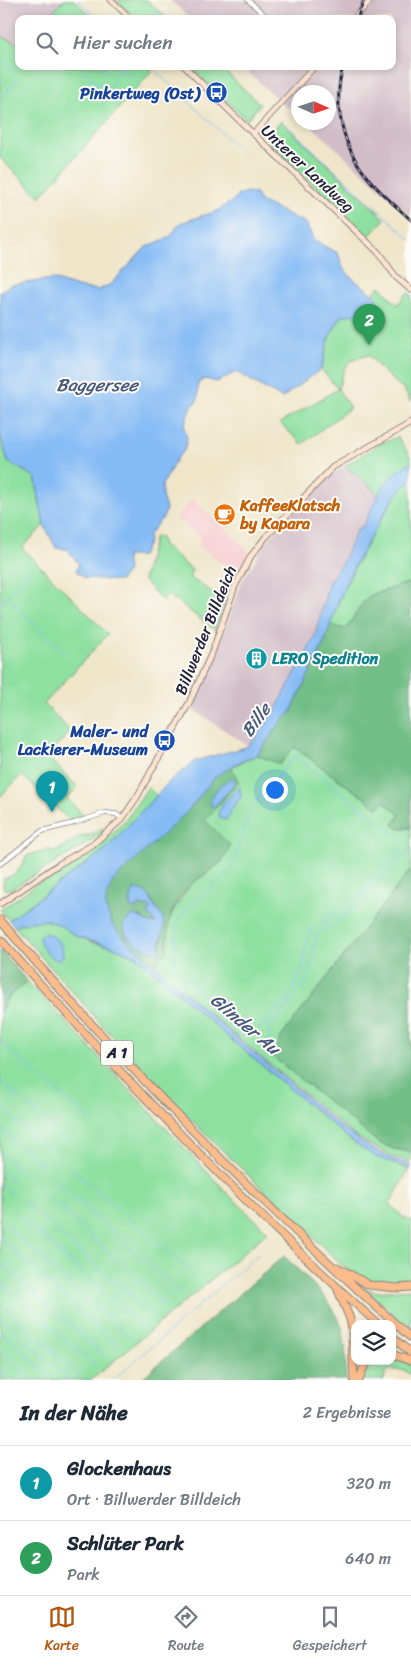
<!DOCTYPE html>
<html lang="de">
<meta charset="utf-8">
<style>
body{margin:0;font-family:Sriracha,sans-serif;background:#f6f6f7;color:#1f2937}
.controls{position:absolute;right:15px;bottom:15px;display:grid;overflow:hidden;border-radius:10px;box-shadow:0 2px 8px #0003}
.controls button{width:45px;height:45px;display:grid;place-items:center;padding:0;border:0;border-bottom:1px solid #e0e1e3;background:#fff;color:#1f2937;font:25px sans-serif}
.compass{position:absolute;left:291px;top:85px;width:45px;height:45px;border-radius:50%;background:#fff;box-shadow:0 2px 8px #0003;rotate:93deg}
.you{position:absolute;left:274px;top:789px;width:18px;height:18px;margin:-12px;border:4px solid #fff;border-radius:50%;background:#1a73e8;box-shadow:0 0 0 8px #1a73e833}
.badge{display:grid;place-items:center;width:32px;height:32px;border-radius:50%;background:#b45309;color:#fff;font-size:16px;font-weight:700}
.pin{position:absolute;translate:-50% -41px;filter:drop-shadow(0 1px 2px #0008)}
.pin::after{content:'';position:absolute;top:26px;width:18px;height:15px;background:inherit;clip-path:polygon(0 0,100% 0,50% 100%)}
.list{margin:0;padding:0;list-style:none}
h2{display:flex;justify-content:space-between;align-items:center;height:65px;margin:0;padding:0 20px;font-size:21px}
h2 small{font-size:16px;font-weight:400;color:#747a83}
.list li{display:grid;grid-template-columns:32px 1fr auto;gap:15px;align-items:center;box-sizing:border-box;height:75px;padding:0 20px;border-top:1px solid #e0e1e3}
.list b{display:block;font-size:19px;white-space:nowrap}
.list p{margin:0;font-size:16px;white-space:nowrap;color:#747a83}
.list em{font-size:16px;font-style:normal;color:#747a83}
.icon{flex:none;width:28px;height:28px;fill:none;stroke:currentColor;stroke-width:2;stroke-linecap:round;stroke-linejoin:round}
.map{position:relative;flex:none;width:411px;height:1380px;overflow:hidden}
.search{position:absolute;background:#fff;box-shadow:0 2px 8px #0003;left:15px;right:15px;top:15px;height:55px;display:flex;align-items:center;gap:12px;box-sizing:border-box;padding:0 18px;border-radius:10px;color:#747a83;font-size:19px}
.sheet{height:215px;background:#fff}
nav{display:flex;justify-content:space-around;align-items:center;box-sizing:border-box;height:70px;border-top:1px solid #e0e1e3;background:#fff;font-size:14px;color:#747a83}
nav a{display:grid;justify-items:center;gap:2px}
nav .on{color:#b45309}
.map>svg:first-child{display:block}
</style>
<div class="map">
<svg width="411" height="1380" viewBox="0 0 411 1380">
<rect width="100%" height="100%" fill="#fdfcf7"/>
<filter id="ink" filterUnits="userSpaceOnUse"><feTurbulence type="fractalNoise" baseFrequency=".02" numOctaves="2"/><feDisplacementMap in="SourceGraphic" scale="10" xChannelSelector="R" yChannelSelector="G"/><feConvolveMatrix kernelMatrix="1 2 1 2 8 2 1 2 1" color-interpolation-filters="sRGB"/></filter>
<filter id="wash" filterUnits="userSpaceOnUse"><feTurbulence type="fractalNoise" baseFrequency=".0096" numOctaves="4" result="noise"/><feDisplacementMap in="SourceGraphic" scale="20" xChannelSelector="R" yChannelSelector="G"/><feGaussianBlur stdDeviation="1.12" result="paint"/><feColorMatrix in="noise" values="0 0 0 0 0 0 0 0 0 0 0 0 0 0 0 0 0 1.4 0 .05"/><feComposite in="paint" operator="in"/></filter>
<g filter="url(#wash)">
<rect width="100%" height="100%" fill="#efe6ca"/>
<path fill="#f7cfd3" d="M 192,499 L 250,552 L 237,574 L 198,545 L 201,539 L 176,518 Z"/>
<path fill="#d2bdc7" d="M 0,0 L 64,0 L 50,15 L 49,19 L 19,19 L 19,44 L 0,36 Z
M 170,0 L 411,0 L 411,216 L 308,123 L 328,122 L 328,92 L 298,92 L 298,113 L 290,105 L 287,108 L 242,66 L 392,66 L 392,19 L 190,19 Z
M 345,466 L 379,494 L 370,513 L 362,528 L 358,529 L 343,561 L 329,582 L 315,636 L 287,689 L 267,722 L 254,740 L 247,745 L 191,708 L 213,663 L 241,583 L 267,541 L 323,480 Z"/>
<path fill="#8ee0a0" stroke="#58816e" d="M 64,0 L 74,0 L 94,19 L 49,19 L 50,15 Z
M 117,0 L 147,0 L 168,19 L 137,19 Z
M 0,36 L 19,44 L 19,66 L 147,66 L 152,71 L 40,197 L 0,158 Z
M 189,66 L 219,66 L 260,104 L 247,120 Z
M 281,121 L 385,219 L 368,237 L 268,141 L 268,135 Z
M 380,286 L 397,305 L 408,292 L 411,295 L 411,403 L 404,389 L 389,377 L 368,355 L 350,361 L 344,370 L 338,389 L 350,408 L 302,444 L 280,423 L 338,389 L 321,369 L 330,335 L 342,316 L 354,314 L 367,325 L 380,306 L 373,294 Z
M 0,434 L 8,462 L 35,477 L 44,525 L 22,548 L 108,634 L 44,704 L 71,732 L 46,755 L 78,787 L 67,798 L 84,816 L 69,820 L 22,775 L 0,797 Z
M 398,437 L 411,458 L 411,462 C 399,470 386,481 379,494 L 345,466 L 378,445 Z
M 411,480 L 411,582 L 370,595 L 364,601 L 346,630 L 330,625 C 343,588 360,554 381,520 C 390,505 397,492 411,480 Z
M 155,536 L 161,538 L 163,545 L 192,570 L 189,577 L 225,601 L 215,630 L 169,595 L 163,601 L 143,580 Z
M 294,747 L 378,808 L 383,801 L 400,815 L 393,825 L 398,828 L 411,828 L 411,869 L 281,1037 L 278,1046 L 271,1055 L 379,1143 L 394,1149 L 411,1152 L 411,1162 L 393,1157 L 356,1137 L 152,965 L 167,953 L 169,920 L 175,908 L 191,884 L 221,863 L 230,845 L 205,820 L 238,782 L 231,767 L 257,755 L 280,764 Z
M 148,787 L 157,796 L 106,849 L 9,920 L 0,910 L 57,870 L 96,847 L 111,835 L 128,817 Z
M 103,828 L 104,831 L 88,843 L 11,889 L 5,890 L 3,885 L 4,879 C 15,876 23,867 26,856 L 43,851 L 52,850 L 53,853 L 81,836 L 90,835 Z
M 40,920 L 46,920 L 58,924 L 91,942 L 116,948 L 138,957 L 228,1037 L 352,1141 L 397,1165 L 409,1169 L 390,1204 L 404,1218 L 411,1221 L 411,1282 C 380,1286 369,1283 344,1267 L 189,1118 L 102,1025 L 15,927 L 19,924 Z
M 27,981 L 230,1196 L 268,1232 L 91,1380 L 0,1380 L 0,1012 L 9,996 Z
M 363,1287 L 376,1292 L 411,1289 L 411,1330 Z
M 392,1357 L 411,1364 L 411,1375 L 404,1370 L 388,1370 L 385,1374 L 384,1380 L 362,1380 L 370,1363 L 392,1361 Z"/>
<path fill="#72be86" stroke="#4a7060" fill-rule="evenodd" d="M 411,582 L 411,828 L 398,828 L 393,825 L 400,815 L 384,801 L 378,808 L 294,747 L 280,764 L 257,755 L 283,719 L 290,714 L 324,643 L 330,625 L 346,629 L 364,601 L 371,595 Z
M 231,767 L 239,782 L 205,820 L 230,845 C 223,867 210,869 193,883 C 183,891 171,909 169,922 C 167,932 167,943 167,953 L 152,965 L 106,923 L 102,893 L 107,881 L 214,777 ZM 134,890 C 136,890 141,890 142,890 C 147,892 162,915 163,919 C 164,928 162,938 160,946 L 145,949 C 137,943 123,939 124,927 C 125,918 133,918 140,916 L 144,921 L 153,924 L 155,923 L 150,907 L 141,905 L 137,907 L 130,904 Z
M 411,869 L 411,1152 L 394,1149 L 379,1143 L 271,1055 L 278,1046 L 281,1037 Z
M 0,950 L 27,981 L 9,996 L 0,1012 Z
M 284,1256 C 304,1276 329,1296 340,1322 C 347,1339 345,1362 346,1380 L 140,1380 Z"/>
<path fill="#85bbf5" stroke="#546e98" d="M 246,192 L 255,193 L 260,201 L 306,223 L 314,241 L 338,253 L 343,268 L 352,278 L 373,294 L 380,306 L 375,323 L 367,325 L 354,314 L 342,316 L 330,335 L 321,369 L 282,398 L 236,372 L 217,382 L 205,379 L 198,383 L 198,399 L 190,409 L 184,426 L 187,439 L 184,451 L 177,458 L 162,485 L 162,496 L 166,509 L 164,516 L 148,536 L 149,541 L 142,556 L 126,556 L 128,571 L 120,581 L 85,578 L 76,571 L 79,564 L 67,549 L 56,548 L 44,525 L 35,477 L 8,462 L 0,434 L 0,292 L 10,285 L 53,279 L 77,287 L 98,290 L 111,284 L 146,247 L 170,237 L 180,223 L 217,211 L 234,200 L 238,195 Z
M 411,462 L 411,480 L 394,497 L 353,568 L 339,600 L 324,643 L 290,714 L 283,719 L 257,755 L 237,763 L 215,777 L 187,812 L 113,881 L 106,897 L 106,909 L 113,926 L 120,934 C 176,986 233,1036 292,1085 C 329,1116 363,1152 411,1165 L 411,1169 L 376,1157 L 352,1141 L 228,1037 L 138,957 L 116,948 L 78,937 L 58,924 L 47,920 L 19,924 L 15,927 L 9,920 L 106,849 L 170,781 L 195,761 L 246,747 L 254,740 L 276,709 L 310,646 L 315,636 L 329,582 L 343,561 L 358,528 L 362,528 C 370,514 375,498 384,485 C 391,476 401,469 411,462 Z
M 232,778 L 235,779 C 234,787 221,799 214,807 L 211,806 C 209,794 222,783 232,778 Z
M 240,787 L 241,797 L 233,807 L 227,820 L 220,818 L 218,813 L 224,802 Z
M 134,890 L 142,890 L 149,896 L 154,906 L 163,917 L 164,927 L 160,944 L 161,952 C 145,951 125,942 123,925 L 133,915 C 141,915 146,925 155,923 L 147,912 L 151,909 L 150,907 L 141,905 L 135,909 L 131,908 L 131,897 Z
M 44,933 C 56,935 63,944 63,956 L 59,960 C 48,958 40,947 39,936 Z"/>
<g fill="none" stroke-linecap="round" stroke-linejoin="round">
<path stroke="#85bbf5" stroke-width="1" d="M 78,0 L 98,19
M 65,15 L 69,19
M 0,59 L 13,70
M 78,66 L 101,87
M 100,66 L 108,74
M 118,66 L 138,83
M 150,66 L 236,146
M 0,79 L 4,83
M 0,101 L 17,79
M 105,104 L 110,86 L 122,66
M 286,125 L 411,240
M 12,602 L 64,653
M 0,605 L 31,569
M 401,848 L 375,875 L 364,893 L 312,929 L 307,940 L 303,968 L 288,998 L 251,1036 L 175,969 L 176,921 L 232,867 L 252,807 L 295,756 L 405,843
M 0,1004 L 6,994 L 11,990
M 0,1042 L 94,1123
M 272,1052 L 264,1045 L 269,1040 L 268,1027 C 285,1010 303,992 310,968 C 314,957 312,945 318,934 L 368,899 L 386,871 L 409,852
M 0,1081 L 66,1140
M 0,1106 L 47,1148
M 0,1128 L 42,1165
M 0,1154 L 24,1175
M 71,1168 L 189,1270
M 0,1171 L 15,1183
M 54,1179 L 181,1293
M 0,1183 L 12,1194
M 40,1189 L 166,1306
M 23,1201 L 155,1318
M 15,1212 L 141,1325
M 5,1225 L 132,1339
M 0,1238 L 120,1348
M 0,1262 L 105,1356
M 0,1281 L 95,1366
M 0,1303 L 81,1378
M 0,1318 L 69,1380
M 0,1330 L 55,1380
M 0,1351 L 32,1380
M 0,1369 L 12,1380
M 113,1380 L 260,1253"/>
</g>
</g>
<g filter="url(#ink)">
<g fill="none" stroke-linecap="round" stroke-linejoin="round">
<defs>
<path id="street" d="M 248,0 L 269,19
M 0,864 L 42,831 L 74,823 L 105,813 L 116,814 L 122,819"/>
<path id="secondary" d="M 111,0 L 131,19
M 354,19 L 370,0
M 184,66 L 241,122 L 378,252 L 396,277 L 411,290
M 253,134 L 315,66
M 0,904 L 59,864 L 92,845 L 122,819 L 137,797 L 189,703 L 213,650 L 235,586 L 251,556 L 265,538 L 333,467 L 411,423"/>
<path id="highway" d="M 0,920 C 126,1070 265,1207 411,1338
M 0,939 C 119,1074 243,1204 378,1324
M 337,1267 L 369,1285 L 397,1288 L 411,1287
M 338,1290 L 350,1319 L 352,1329 L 354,1380
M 392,1337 L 411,1353
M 392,1354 L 411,1361
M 359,1380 L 363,1369 L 368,1361"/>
</defs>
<use href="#street" stroke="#888482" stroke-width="5.5"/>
<use href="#secondary" stroke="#888482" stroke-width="7"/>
<use href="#highway" stroke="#888482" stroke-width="9"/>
<use href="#street" stroke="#fff" stroke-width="4"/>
<use href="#secondary" stroke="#fde4d1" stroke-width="5"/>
<use href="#highway" stroke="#fabc8b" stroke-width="7"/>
<defs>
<path id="rail" d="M 357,19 L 364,0
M 343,66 C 332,105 343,149 369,179 C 381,194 397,207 411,220"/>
</defs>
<use href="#rail" stroke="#22223b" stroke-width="3"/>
<use href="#rail" stroke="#fdfcf7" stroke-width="1" stroke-dasharray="4" stroke-linecap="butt"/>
</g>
</g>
<defs>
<symbol id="bus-disc" viewBox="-11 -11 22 22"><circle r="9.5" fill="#1a4fb4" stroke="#fdfcf7"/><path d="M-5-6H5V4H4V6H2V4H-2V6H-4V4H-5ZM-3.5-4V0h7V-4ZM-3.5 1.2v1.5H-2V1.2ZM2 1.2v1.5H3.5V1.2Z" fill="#fff"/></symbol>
<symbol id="cafe-disc" viewBox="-11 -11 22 22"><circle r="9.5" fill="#e8710a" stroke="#fdfcf7"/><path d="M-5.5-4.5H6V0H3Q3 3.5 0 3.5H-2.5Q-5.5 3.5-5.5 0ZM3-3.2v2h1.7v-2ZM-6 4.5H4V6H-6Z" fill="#fff"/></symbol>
<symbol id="building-disc" viewBox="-11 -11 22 22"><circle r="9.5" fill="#0f9aa8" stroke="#fdfcf7"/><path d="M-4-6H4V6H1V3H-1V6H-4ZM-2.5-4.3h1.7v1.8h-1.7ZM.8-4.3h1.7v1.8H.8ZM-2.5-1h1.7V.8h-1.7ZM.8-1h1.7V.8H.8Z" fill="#fff"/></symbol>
</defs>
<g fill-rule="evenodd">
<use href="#bus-disc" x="204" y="80" width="25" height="25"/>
<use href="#cafe-disc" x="212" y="502" width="25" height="25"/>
<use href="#building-disc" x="244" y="646" width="25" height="25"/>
<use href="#bus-disc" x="152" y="728" width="25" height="25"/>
</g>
<g text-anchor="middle" stroke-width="4" stroke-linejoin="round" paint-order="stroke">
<rect fill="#fdfcf7" stroke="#646373" stroke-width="1" x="101" y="1040.5" width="32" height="25" rx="4"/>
<g font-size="15" font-weight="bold" fill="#22223b">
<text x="117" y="1058">A 1</text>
</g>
<g font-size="16" font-weight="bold" fill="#164399" stroke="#fdfcf7" text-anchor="end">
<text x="200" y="99">Pinkertweg (Ost)</text>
<text x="148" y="737">Maler- und<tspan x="148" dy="18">Lackierer-Museum</tspan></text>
</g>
<g font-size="16" fill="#22223b" stroke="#fdfcf7">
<text transform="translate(308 168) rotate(43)" y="6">Unterer Landweg</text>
<text transform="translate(205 630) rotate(-68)" y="6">Billwerder Billdeich</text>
</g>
<g font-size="16" font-weight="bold" fill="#c56008" stroke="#fdfcf7" text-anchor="start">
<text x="240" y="511">KaffeeKlatsch<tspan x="240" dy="18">by Kapara</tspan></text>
</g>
<g font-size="16" font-weight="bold" fill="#0d838f" stroke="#fdfcf7" text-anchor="start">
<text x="272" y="664">LERO Spedition</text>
</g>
<g font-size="18" font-style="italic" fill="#45587c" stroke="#fdfcf7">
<text x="97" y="391">Baggersee</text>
<text transform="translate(256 720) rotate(-54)" y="6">Bille</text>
<text transform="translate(245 1024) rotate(40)" y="6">Glinder Au</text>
</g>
</g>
</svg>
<div class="controls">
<button><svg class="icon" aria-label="layers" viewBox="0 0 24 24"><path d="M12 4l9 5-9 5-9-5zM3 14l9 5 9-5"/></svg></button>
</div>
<svg class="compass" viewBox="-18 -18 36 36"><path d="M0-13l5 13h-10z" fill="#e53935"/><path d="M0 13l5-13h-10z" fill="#747a83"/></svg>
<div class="you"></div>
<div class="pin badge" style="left:52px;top:812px;background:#0f9aa8">1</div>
<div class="pin badge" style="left:369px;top:345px;background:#2e9e5b">2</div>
<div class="search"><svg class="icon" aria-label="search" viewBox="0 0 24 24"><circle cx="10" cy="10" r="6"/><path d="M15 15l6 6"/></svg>Hier suchen</div>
</div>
<section class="sheet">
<h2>In der Nähe<small>2 Ergebnisse</small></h2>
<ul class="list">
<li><span class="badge" style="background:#0f9aa8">1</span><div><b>Glockenhaus</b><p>Ort · Billwerder Billdeich</p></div><em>320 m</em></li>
<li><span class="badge" style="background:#2e9e5b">2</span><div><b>Schlüter Park</b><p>Park</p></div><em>640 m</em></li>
</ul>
</section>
<nav>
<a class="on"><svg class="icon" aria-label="map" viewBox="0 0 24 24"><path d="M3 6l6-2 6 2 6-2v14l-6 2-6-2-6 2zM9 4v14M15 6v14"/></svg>Karte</a>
<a><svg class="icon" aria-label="directions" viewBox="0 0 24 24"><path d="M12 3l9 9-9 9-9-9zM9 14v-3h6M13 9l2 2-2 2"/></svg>Route</a>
<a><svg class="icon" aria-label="saved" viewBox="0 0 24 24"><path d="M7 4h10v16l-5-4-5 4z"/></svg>Gespeichert</a>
</nav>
